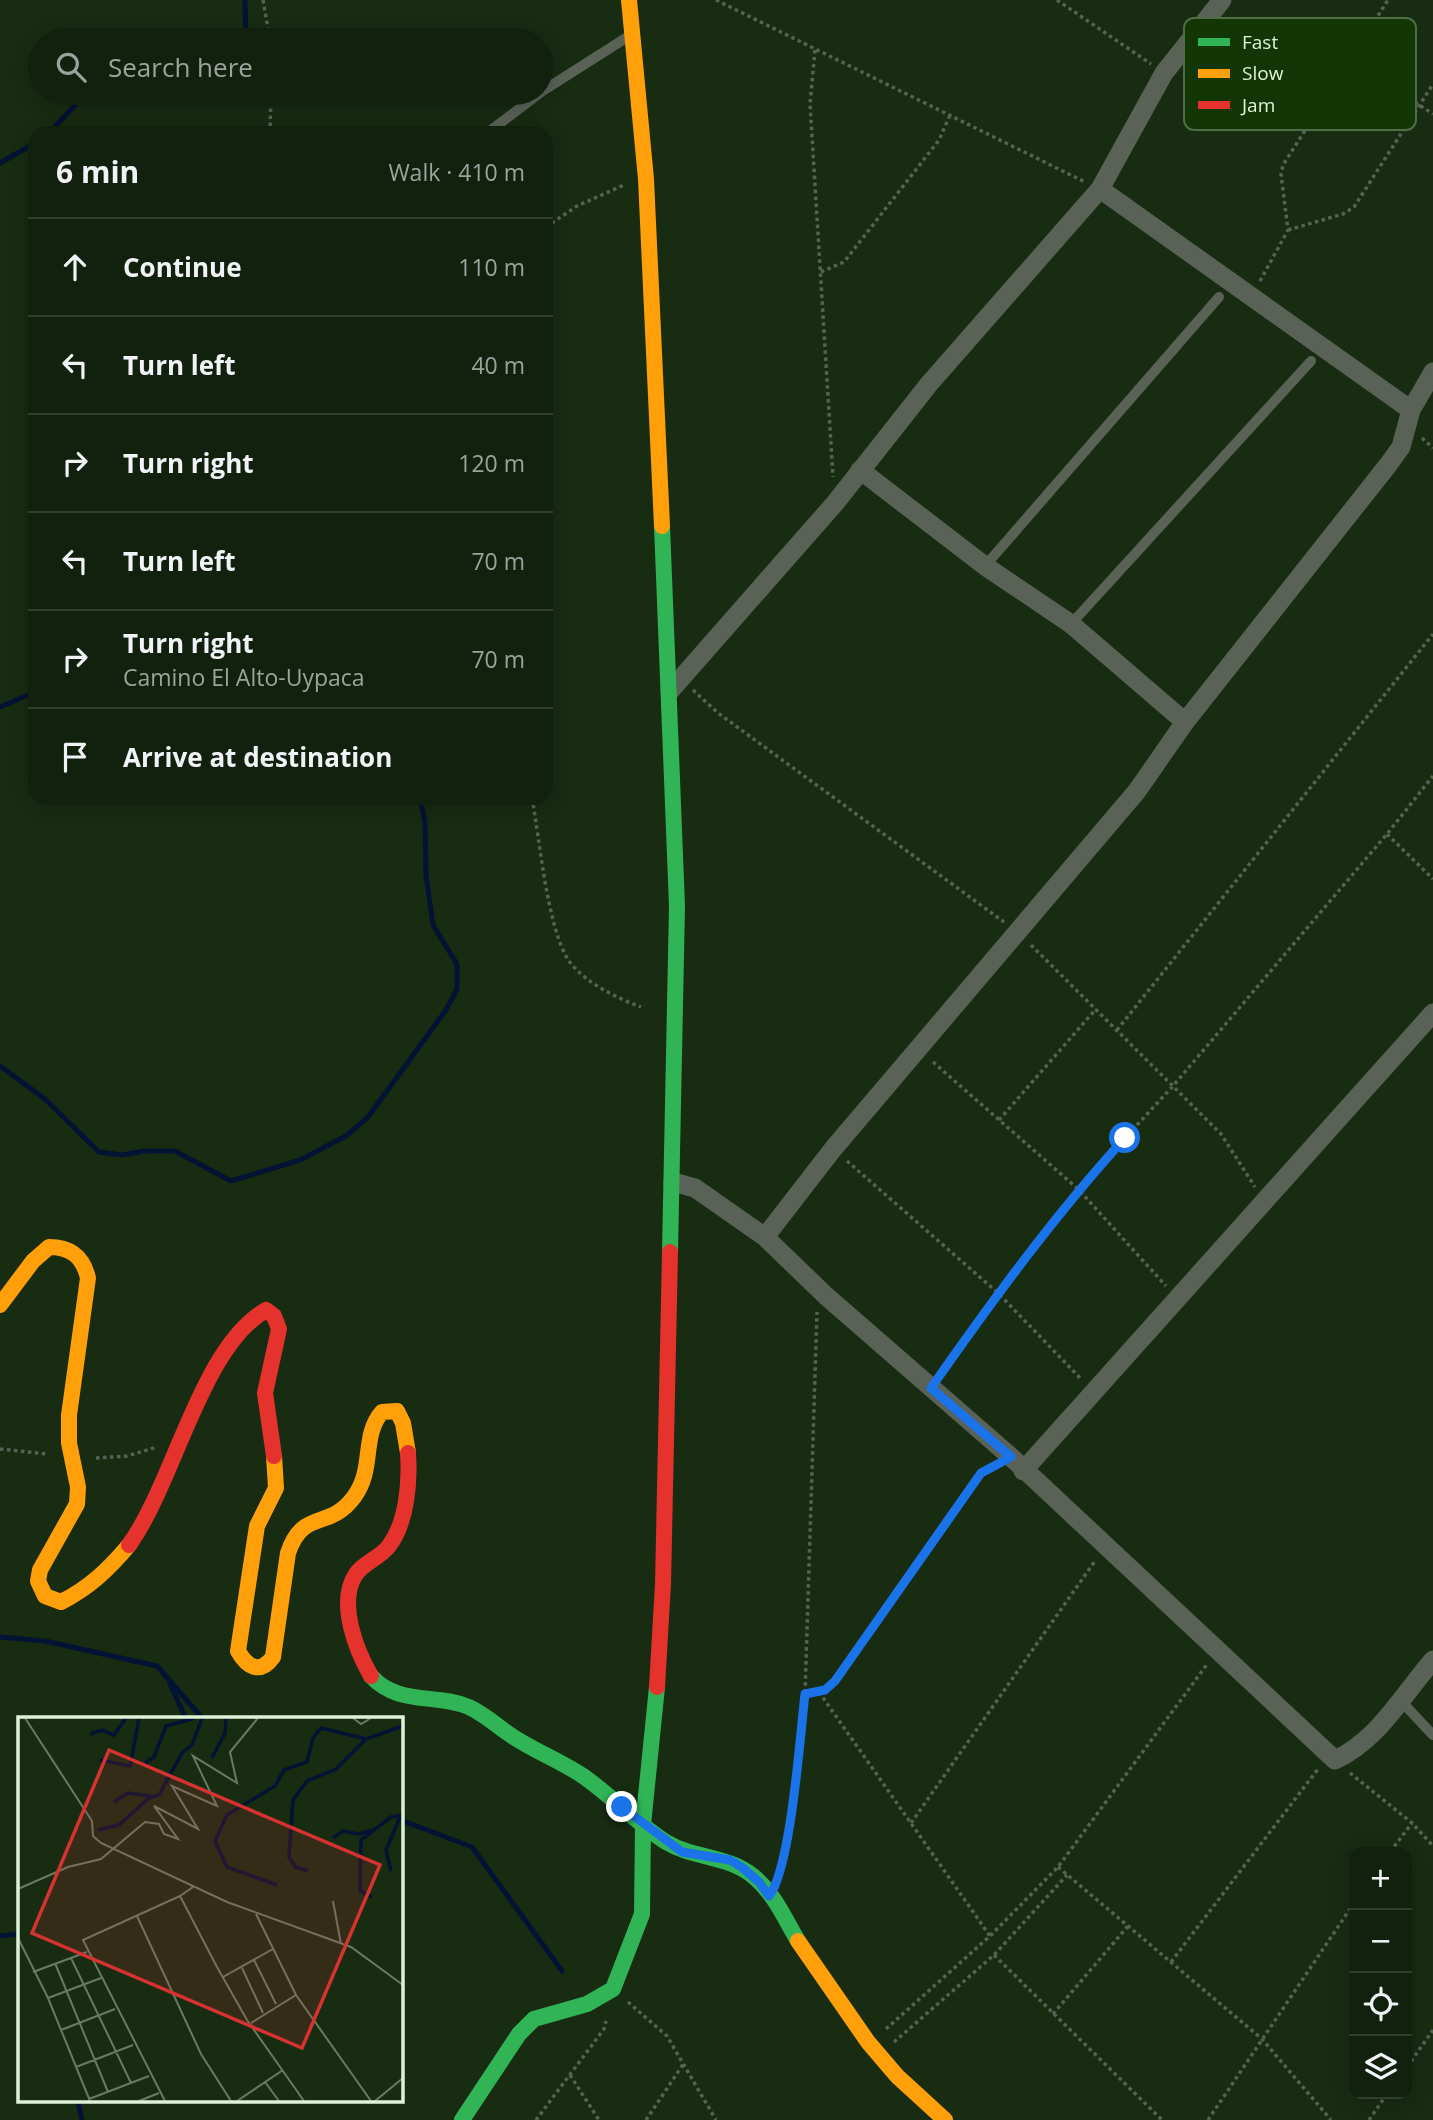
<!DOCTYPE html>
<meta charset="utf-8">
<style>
body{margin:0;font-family:"Open Sans",sans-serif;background:#1b2917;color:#f1f3f6}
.controls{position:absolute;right:21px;bottom:21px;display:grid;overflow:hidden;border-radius:14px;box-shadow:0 4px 18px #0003}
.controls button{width:63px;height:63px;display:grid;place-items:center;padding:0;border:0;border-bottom:2px solid #313e2e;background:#12210e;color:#f1f3f6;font:35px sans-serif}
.stop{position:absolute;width:21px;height:21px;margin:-16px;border:5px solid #1a73e8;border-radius:50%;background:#fff}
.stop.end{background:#1a73e8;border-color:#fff;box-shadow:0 2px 7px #0008}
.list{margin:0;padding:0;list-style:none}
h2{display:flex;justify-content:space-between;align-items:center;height:91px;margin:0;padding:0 28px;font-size:30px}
h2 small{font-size:23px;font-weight:400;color:#9ca39e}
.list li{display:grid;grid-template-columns:46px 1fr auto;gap:21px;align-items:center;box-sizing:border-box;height:98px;padding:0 28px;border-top:2px solid #313e2e}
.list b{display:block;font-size:26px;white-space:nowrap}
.list p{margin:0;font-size:23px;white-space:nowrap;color:#9ca39e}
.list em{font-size:23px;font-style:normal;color:#9ca39e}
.icon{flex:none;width:38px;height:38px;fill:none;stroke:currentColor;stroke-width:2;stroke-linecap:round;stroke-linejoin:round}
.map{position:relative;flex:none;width:1433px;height:2120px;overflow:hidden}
.search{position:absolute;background:#12210e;box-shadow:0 4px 18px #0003;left:28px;top:28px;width:525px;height:77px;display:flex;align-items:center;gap:18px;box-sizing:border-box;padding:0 24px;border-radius:38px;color:#9ca39e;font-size:26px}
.panel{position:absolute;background:#12210e;box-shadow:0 4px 18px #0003;left:28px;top:126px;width:525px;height:679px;border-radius:21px}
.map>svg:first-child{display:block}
</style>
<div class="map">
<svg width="1433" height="2120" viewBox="0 0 1433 2120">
<rect width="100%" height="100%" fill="#182c12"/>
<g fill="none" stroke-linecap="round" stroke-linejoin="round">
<path stroke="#021334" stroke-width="5" d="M 245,0 L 246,40
M 49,133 L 80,100 L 95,93
M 0,163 L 35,143
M 0,707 L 35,692
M 0,1066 L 45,1099 L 99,1152 L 122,1155 L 144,1151 L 175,1151 L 231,1181 L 300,1160 L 346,1136 L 368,1117 L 446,1010 L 457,989 L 457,964 L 433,925 L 426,875 L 425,823 L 420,798
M 0,1637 L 45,1641 L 157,1666 L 203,1719
M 170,1684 L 186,1719
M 401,1820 L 472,1847 L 562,1971
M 0,1936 L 19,1934
M 78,2101 L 82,2120"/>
<path stroke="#586254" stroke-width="3.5" stroke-dasharray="3.5 3.5" stroke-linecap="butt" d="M 263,0 L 270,40
M 716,0 L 1085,182
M 1057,0 L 1151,64
M 815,50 L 810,104 L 833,477
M 1350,60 L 1433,114
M 270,133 L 271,93
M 546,227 L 577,206 L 624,185
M 1288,230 L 1343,214 L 1354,207 L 1433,84
M 821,272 L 844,262 L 939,140 L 950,115
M 1260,281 L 1288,230 L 1281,174 L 1283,165 L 1388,0
M 1422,438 L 1433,448
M 693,690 L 718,713 L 1004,922
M 532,798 C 540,840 547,928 569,961 C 585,983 617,998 641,1007
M 1387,834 L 1433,879
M 1031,945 L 1221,1134 L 1255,1187
M 1117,1030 L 1433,634
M 933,1062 L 1078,1189 L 1166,1286
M 999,1120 L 1096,1009
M 847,1161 L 998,1293 L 1082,1380
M 942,1372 L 1078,1189 L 1173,1086 L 1387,834 L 1433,776
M 0,1449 L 47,1454
M 96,1458 L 127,1456 L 157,1447
M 819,1692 L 990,1936
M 805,1694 L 825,1690 L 835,1681 L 981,1473 L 993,1465
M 1350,1773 L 1412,1823 L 1433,1846
M 911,1823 L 1095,1561
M 1390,1852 L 1412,1823
M 1058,1867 L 1262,2039 L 1331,2120
M 781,1873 L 805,1694 L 817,1312
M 994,1955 L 1162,2120
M 1171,1962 L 1318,1769
M 628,2002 L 667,2036 L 716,2120
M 1053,2014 L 1128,1926
M 886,2029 L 990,1936 L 1058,1867 L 1208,1663
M 894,2042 L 994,1955 L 1067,1875
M 1407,2067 L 1433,2030
M 570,2075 L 599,2120
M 536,2120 L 604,2029 L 606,2021
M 646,2120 L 684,2063
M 1208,2120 L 1354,1903
M 1369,2120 L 1387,2094"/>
<path stroke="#5a6258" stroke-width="10" d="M 541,92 L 629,36
M 487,133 L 540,93
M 985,566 L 1219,297
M 1071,624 L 1311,361
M 1400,1700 L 1433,1735"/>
<path stroke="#5a6258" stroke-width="19" d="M 1100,189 L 1411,410
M 860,470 L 985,566 L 1071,624 L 1185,722
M 670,691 L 836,502 L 929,384 L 1100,189 L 1164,73 L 1222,0
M 673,1182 L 695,1188 L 765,1237 L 833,1149 L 1137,791 L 1185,722 L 1388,465 L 1401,447 L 1411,410 L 1433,372
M 765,1237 L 825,1295 L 1011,1457 L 1335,1760 C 1378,1740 1402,1696 1433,1660
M 1023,1471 L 1433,1013"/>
<path stroke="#30b455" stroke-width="16" d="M 662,526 L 677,906 L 670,1252
M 371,1676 C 398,1706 436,1693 469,1707 C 484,1714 496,1725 509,1734 C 532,1750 559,1760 583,1776 C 612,1796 636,1823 666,1842 C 694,1859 728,1855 753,1876 C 774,1893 785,1919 798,1941
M 462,2120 L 519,2034 L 534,2019 L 587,2004 L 613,1989 L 642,1914 L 643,1825 L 657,1687"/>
<path stroke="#ff9f0a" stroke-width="16" d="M 629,0 L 646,179 L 662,526
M 0,1305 L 33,1261 L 49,1247 C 71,1247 83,1257 88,1278 L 69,1415 L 69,1443 L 78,1487 L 77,1504 L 40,1570 L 38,1581 L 45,1596 L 61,1602 C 89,1588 109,1569 129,1545
M 274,1456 L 276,1488 L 257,1526 L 238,1651 C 247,1667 260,1675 273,1657 L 288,1553 C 303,1508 329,1531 354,1497 C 375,1469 361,1436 382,1412 L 397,1411 L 403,1423 L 408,1453
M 798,1941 L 868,2042 L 897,2076 L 945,2120"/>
<path stroke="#e5322d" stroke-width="16" d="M 129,1545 C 175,1481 201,1347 266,1310 L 274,1316 L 279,1329 L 265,1393 L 274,1456
M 371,1676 C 356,1650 337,1602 356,1574 C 364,1562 380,1558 389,1546 C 407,1522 410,1482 408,1453
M 657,1687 L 663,1584 L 670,1252"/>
</g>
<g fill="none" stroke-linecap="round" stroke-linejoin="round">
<path stroke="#1a73e8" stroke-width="9" d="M 622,1807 L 682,1852 L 730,1860 L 743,1868 L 759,1882 L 769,1896 C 791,1868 800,1736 805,1694 L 825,1690 L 835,1681 L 981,1473 L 1011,1457 L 931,1388 C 992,1301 1054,1216 1125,1138"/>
</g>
<g transform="translate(18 1717)">
<rect width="385" height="385" fill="#182c12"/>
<path fill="none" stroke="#021334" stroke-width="3.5" d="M 72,17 L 84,13 L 96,18 L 108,1M 194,41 L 207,16 L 208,1M 82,43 L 112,49 L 121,1M 127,46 L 136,40 L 148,9 L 177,1M 96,85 L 110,76 L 134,79M 80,113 L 101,108 L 131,81 L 141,78 L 164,36 L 174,28 L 184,1M 315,121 L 325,114 L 340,117 L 356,113M 290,154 L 277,150 L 271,140 L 275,83 L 289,64 L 318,52 L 348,22M 373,154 L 368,133 L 382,100M 259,168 L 209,150 L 197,124 L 209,98 L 257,69 L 266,53 L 289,45 L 295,21 L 303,11 L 348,22 L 385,9M 354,180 L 342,174 L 343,123 L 373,100 L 385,98"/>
<path fill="none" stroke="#677b61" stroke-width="2" d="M 7,1 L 74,104 L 75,119 L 83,126 L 209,185 L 333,230 L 385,268M 335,1 L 343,7 L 353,1M 175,170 L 162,179 L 199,250 L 229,303 L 286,384M 0,172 L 50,150 L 83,142 L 127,105 L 141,107 L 146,117 L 160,122 L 136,89 L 180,112 L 154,69 L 199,89 L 175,39 L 219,66 L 212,35 L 240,1M 315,184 L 323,227M 238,197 L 278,278 L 353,384M 119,199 L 183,337 L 213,384M 0,221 L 30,281 L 72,384M 53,241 L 113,366M 236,243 L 258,287M 37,246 L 90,375M 224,251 L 245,296M 15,255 L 69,235M 205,260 L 255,232M 30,281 L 83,261M 233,306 L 278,278M 43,313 L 97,292M 58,350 L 115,328M 247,365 L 261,384M 71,382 L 131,359M 121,384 L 141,376M 147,384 L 65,223 L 162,179M 219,384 L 265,353M 357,384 L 385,361"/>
<path fill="#d63231" fill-opacity="0.15" stroke="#d63231" stroke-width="3.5" d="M 91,33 L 362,148 L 284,331 L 14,216 Z"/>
<rect width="385" height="385" fill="none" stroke="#ddf2d7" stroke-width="3.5"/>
</g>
<rect x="1184" y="18" width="232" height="112" rx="10" fill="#133607" stroke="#506e45" stroke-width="2"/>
<rect x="1198" y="38" width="32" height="8" fill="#30b455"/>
<rect x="1198" y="69" width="32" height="9" fill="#ff9f0a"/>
<rect x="1198" y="101" width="32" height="8" fill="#e5322d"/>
<g font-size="19" fill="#ddf2d7">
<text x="1242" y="49">Fast</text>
<text x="1242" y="80">Slow</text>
<text x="1242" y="112">Jam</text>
</g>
</svg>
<div class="controls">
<button>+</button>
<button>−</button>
<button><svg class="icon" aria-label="locate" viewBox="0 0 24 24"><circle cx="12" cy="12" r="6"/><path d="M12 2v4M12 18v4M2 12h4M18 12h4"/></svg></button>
<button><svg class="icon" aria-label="layers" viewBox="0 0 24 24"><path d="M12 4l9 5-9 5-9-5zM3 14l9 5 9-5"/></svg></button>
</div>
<div class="stop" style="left:1125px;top:1138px"></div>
<div class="stop end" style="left:622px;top:1807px"></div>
<div class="search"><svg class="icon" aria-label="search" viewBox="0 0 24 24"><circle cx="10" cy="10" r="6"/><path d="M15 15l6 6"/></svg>Search here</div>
<section class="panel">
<h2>6 min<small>Walk · 410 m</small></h2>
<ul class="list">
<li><svg class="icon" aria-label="ahead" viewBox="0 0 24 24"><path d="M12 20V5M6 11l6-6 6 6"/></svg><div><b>Continue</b></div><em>110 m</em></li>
<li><svg class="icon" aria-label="left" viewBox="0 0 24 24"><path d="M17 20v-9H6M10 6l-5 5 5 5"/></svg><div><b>Turn left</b></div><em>40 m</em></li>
<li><svg class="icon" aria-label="right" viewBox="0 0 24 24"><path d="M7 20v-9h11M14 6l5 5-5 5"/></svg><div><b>Turn right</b></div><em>120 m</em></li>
<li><svg class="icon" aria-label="left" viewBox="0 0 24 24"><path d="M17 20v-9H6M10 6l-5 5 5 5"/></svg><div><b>Turn left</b></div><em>70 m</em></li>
<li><svg class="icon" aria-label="right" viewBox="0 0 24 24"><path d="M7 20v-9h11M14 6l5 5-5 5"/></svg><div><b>Turn right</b><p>Camino El Alto-Uypaca</p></div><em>70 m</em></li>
<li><svg class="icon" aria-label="arrive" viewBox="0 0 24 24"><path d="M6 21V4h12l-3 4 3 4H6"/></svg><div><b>Arrive at destination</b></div></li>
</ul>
</section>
</div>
